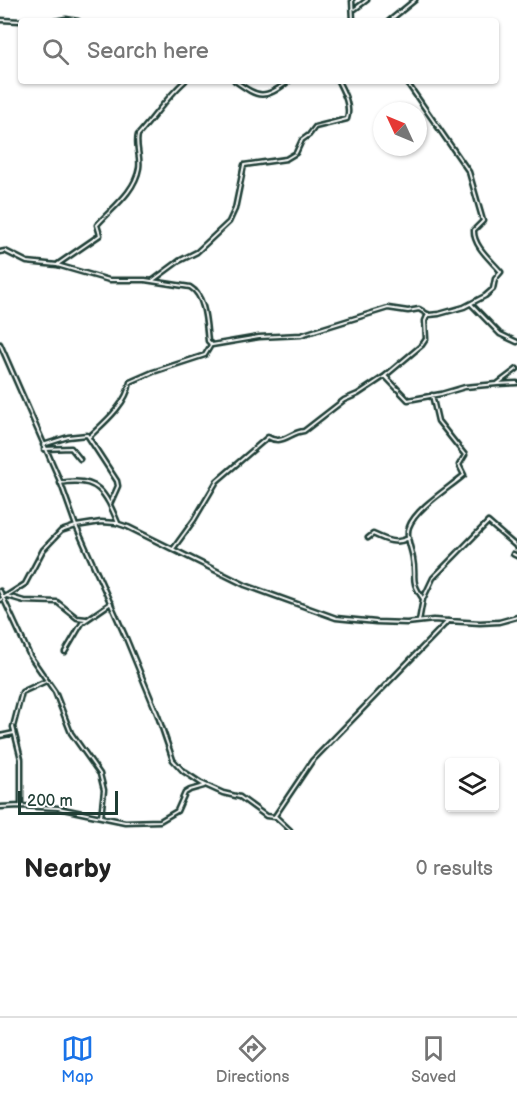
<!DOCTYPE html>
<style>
body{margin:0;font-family:"Balsamiq Sans",sans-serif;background:#f6f6f6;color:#222}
.controls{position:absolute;right:18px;bottom:18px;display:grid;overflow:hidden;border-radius:6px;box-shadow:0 2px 4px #0004}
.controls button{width:54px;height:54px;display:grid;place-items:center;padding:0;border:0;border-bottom:2px solid #e0e0e0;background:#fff;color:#222;font:30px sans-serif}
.compass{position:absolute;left:373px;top:102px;width:54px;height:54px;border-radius:50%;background:#fff;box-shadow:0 2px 4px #0004;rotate:314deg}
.scale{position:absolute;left:18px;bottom:15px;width:100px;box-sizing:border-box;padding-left:6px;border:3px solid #1f3d34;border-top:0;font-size:16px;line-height:21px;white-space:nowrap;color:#1f3d34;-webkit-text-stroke:4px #fff;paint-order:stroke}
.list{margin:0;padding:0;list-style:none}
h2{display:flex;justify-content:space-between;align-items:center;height:78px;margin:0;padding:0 24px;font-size:26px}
h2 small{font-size:20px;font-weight:400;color:#767676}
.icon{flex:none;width:33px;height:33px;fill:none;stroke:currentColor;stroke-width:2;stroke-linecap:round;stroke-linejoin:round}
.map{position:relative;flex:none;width:517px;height:830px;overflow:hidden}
.search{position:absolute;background:#fff;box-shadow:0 2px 4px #0004;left:18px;right:18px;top:18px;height:66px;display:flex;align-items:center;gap:15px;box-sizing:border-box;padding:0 21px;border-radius:6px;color:#767676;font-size:22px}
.sheet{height:186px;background:#fff}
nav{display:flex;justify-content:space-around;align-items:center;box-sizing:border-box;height:84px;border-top:2px solid #e0e0e0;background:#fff;font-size:16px;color:#767676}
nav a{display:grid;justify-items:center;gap:3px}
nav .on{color:#1a73e8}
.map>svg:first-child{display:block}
</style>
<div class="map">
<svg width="517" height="830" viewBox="0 0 517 830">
<rect width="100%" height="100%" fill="#fff"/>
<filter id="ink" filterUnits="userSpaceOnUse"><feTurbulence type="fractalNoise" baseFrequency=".0167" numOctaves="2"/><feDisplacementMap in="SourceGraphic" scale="12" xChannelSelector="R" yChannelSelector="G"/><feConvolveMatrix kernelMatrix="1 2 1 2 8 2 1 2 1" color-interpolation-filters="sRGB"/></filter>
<g filter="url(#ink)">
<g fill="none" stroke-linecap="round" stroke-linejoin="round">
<defs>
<path id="street" d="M 352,0 L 353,21
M 355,9 L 367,0
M 0,20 L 21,21
M 55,21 L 66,19 L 78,21
M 389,21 L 415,0
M 235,81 C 259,98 264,100 289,81
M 0,252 L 5,251 L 27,262 L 57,265 L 109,280 L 145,280 L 190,287 C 206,296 206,325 208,341 L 212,345 L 259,337 L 301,335 L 388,308 L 408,311 L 419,309 L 429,315 L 439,314 L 464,307 L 485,296 L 493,289 L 495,279 L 501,272 C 491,260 473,246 474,230 L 483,221 L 469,172 L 406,81
M 58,264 L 100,235 L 97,225 C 112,208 135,192 139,168 C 141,157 135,145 138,135 C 154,117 167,97 185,81
M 152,281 L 179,261 L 197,252 L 229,222 L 235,209 L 244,165 L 286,159 L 296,153 L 302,140 L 309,135 L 315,127 L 347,119 C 351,106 344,93 338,81
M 471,304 L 500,334 L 517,342
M 0,344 L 60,481 L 76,526 L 126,638 L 158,716 L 173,760 L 183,771 L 201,783 L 223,793 L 240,797 L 266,816 L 275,817
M 385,376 L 408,400 L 441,394 L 465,387 L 497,384 L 517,369
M 497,384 L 517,383
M 89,437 C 104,423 127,404 130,382 L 153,372 L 205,355 L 211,345
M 43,445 L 68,437 L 87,435 L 117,481 L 118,486 L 110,504
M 44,449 L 71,448 L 80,459
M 60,483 C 98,476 105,492 118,523
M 368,538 L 373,534 C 386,540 395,545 409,538
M 173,549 L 194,520 L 217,481 L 268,437 C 282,446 290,432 304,431 L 344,400 L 358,394 L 385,376 L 422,345 L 426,339 L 425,321 L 428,314
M 513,554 L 517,556
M 0,591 L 30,656 L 55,692 L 71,733 L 100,774 L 104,790 L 101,817
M 7,596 L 24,601 L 57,602 L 77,618 L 86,619
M 423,599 C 409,578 417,580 413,559 C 412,549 405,537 409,527 C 416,508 449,488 464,475 L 459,465 L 465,455 L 438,421 L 432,395
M 0,600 L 25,584 L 43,550 L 61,531 L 76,526 L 101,522 L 116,523 L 128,527 L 245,585 L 336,618 L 376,622 L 407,623 L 433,620 L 480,623 L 499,622 L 517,617
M 419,621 L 423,599 L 433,578 L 488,522 L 517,547
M 65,652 L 82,623 L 111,603
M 0,736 L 14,733
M 21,806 L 21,759 L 13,727 L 22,692 L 46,681
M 0,807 L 21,806 L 58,808 L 125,822 L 160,821 L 177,811 L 185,793 L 190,790 L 204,786
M 290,830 L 275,816 L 312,761 L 448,621"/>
</defs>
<use href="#street" stroke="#1f3d34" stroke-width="7"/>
<use href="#street" stroke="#fff" stroke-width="2"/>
</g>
</g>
</svg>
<div class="controls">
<button><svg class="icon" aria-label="layers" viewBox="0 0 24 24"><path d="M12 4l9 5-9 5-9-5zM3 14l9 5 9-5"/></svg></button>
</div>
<svg class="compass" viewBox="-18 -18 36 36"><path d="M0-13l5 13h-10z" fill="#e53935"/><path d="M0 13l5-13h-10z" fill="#767676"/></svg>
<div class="scale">200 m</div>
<div class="search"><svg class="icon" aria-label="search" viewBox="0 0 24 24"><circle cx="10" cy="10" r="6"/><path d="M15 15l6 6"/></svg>Search here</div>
</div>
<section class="sheet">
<h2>Nearby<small>0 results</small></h2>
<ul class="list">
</ul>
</section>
<nav>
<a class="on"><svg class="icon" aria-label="map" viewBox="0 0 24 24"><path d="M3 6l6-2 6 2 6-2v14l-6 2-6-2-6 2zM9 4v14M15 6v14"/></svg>Map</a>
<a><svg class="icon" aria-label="directions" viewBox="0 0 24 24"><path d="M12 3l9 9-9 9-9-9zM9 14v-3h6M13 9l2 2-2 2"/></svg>Directions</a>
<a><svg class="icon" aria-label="saved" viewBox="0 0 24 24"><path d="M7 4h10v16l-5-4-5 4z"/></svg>Saved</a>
</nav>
